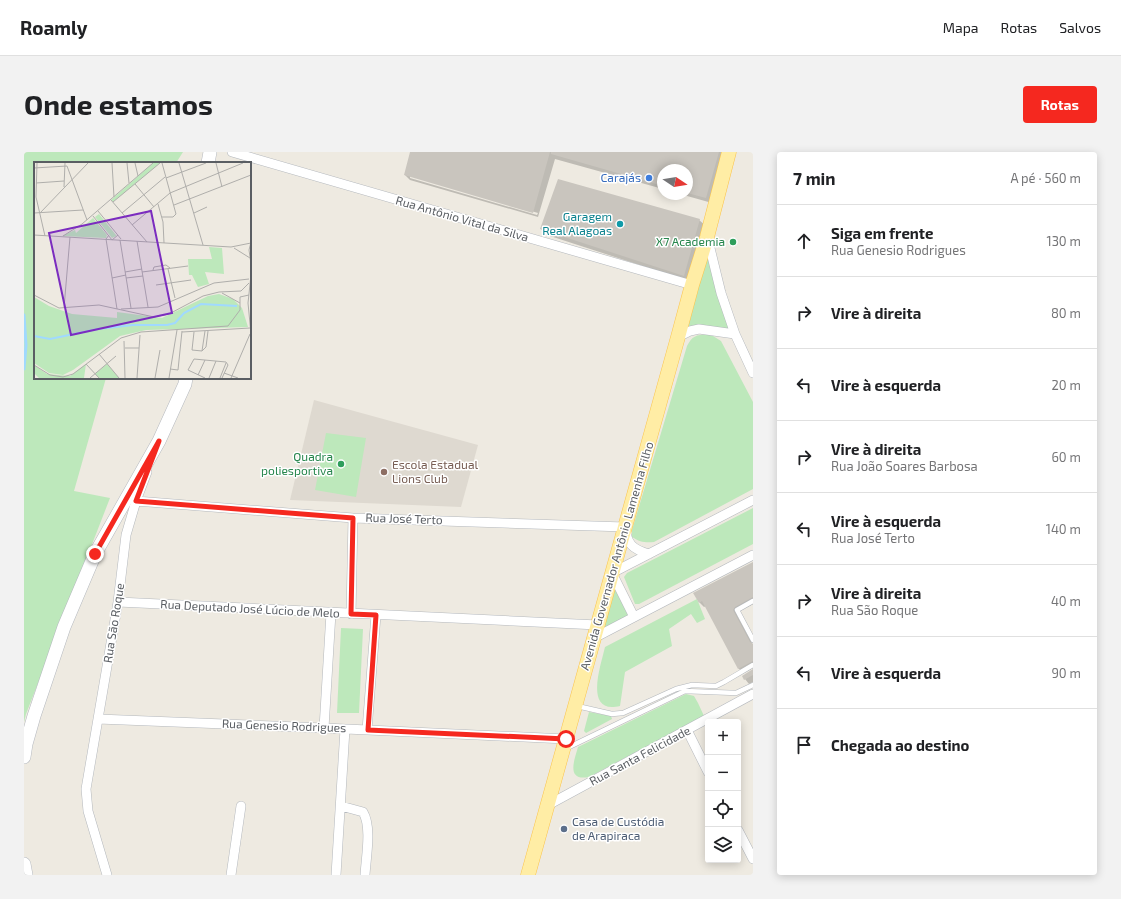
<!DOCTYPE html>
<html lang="pt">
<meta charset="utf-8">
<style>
body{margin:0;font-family:"Exo 2",sans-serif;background:#f2f2f2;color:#202124}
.controls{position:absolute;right:12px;bottom:12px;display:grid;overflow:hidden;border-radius:4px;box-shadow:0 2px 10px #0003}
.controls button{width:36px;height:36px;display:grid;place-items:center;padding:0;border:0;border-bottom:1px solid #e0e0e0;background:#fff;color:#202124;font:20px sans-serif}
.compass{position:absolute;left:633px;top:12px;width:36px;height:36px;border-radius:50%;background:#fff;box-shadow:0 2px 10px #0003;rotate:102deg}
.stop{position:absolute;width:12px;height:12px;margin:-9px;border:3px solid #f5281f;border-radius:50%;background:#fff}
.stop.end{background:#f5281f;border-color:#fff;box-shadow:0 1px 4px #0008}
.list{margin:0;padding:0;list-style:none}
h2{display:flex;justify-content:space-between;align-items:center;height:52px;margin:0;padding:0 16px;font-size:17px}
h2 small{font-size:13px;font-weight:400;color:#757577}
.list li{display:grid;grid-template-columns:26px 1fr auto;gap:12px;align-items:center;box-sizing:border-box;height:72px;padding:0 16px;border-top:1px solid #e0e0e0}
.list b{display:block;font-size:15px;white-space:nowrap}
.list p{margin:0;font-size:13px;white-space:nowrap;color:#757577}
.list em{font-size:13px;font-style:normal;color:#757577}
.icon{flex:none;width:22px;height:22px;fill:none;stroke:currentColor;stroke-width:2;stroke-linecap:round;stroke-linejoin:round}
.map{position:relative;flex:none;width:729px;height:723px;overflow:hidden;border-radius:4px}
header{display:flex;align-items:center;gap:24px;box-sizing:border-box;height:56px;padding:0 20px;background:#fff;border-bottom:1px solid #e0e0e0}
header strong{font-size:19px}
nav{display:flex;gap:22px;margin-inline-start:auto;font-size:14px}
.intro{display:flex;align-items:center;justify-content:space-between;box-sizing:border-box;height:96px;padding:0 24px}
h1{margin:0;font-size:28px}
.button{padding:10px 18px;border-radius:4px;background:#f5281f;color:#fff;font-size:14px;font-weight:700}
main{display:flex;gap:24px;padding:0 24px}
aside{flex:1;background:#fff;border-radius:4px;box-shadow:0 2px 10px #0003}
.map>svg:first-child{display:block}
</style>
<header>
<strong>Roamly</strong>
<nav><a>Mapa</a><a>Rotas</a><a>Salvos</a></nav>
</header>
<div class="intro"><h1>Onde estamos</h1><a class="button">Rotas</a></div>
<main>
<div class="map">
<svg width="729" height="723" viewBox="0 0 729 723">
<rect width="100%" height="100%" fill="#eeeae1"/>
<path fill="#ded9d0" d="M 290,248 L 454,293 L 437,355 L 266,348 Z"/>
<path fill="#bde8bb" d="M 0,0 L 159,0 L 152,11 L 11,11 L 11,226 L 82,226 L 50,339 L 86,346 L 2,562 L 0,570 Z
M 683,85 L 711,182 L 675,177 L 654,185 Z
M 683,182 L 689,184 L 697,189 L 729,250 L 729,337 L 630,390 C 621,391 616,390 608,385 L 608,378 L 663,194 C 668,184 672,183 683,182 Z
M 302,281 L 342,286 L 332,345 L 291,338 Z
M 729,356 L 729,392 L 615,452 L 611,452 L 600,425 L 603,421 Z
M 588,421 L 610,465 L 570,486 Z
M 673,447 L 681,467 L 673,471 L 667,462 L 645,477 L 648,494 L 601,520 L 596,554 C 559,563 577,513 581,495 Z
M 317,476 L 339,477 L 335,561 L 313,561 Z
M 662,542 L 670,544 L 674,551 L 680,564 L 565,625 C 542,629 550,609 554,595 Z
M 565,560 L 587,564 L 588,567 L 562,581 L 560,579 Z"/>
<path fill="#0003" fill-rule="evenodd" d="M 387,0 L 702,0 L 688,51 L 656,42 L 663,42 L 663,18 L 639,18 L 639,37 L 531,7 L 514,65 L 386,28 L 381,23 ZM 386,24 L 514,61 L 513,63 L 386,26 Z
M 675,68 L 681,73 L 665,129 L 523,83 L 517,77 Z
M 729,411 L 729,452 L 716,459 L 713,463 L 729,493 L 729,516 L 720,521 L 715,517 L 682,454 L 680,455 L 676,451 L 671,441 Z
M 729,518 L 729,530 L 725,532 L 721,527 Z"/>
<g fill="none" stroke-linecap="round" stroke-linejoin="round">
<path stroke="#a0d9ff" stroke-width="3" d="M 0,163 L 2,193 L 0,217"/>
</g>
<path fill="#c9c5be" d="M 386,0 L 526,0 L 509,61 L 380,23 Z
M 527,0 L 695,0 L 682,46 L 663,41 L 663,18 L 639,18 L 639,34 L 527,2 Z
M 534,27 L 676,67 L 660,124 L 516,77 Z
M 729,410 L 729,445 L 711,455 L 709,458 L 726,490 L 729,492 L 729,509 L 714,517 L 678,449 L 675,451 L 669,441 Z
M 729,517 L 729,523 L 720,528 L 718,524 Z"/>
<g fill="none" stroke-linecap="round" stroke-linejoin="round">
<defs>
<path id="service" d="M 729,449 L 713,458 L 729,488
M 553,554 L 588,562 L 599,561 L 652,537 L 668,533 L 692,534 L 700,530 L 729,513
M 543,596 L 661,539 L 712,541 L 729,533"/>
<path id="minor" d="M 208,0 L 668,133
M 684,88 L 697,141 L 711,182 L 729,221
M 654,185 L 666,179 L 675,177 L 711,182
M 112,349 L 329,366 L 601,375 C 603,392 608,397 625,402
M 94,450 L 574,473
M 327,462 L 329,366
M 610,465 L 588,421 L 729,348
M 570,486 L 729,403
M 74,567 L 300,576 L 542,587
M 300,576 L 307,461
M 343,578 L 352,463
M 663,578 L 684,620
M 524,653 L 729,542
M 317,654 L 339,660 C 348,675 342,705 341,723
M 714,678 L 729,707
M 83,723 L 64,659 L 62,637 L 94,450 L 102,383 L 112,349 L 123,320
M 207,723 L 217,654
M 312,723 L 321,577"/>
<path id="secondary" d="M 184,11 L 186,0
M 0,605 L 2,592 L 10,564 L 40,475 L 71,402 L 135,289 L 161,232 L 162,226
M 0,712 L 2,723"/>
<path id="primary" d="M 504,723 L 654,185 L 668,133 L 683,85 L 705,0"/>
</defs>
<use href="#service" stroke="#b4b8bd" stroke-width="5.5"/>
<use href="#minor" stroke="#b4b8bd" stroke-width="10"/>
<use href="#secondary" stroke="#b5b9bf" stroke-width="14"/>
<use href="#primary" stroke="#fbc44c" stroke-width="15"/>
<use href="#service" stroke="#fff" stroke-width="4.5"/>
<use href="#minor" stroke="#fff" stroke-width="9"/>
<use href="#secondary" stroke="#fff" stroke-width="13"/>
<use href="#primary" stroke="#ffeda5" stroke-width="14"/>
</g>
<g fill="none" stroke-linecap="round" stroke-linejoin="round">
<path stroke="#f5281f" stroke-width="5" d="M 71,402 L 135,289 L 112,349 L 329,366 L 327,462 L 352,463 L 344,578 L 542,587"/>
</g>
<circle fill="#3f7fe0" stroke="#fff" stroke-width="1.5" cx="625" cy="26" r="4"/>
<circle fill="#0f9aa8" stroke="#fff" stroke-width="1.5" cx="596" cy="72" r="4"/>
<g fill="#2e9e5b" stroke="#fff" stroke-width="1.5">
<circle cx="709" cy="90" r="4"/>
<circle cx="317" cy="312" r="4"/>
</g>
<circle fill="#8d6e63" stroke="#fff" stroke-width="1.5" cx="360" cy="320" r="4"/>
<circle fill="#5c6f8a" stroke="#fff" stroke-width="1.5" cx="540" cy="677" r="4"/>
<g text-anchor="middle" stroke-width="3" stroke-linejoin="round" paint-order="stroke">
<g font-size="12" fill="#366cbe" stroke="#fff" text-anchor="end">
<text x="617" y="30">Carajás</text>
</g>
<g font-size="12" fill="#0d838f" stroke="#fff" text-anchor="end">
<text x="588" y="69">Garagem<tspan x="588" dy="14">Real Alagoas</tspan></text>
</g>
<g font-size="12" fill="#5a5e63" stroke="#fff">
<text transform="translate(438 67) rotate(16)" y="4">Rua Antônio Vital da Silva</text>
<text transform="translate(380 367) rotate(2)" y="4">Rua José Terto</text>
<text transform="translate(593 404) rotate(-74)" y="4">Avenida Governador Antônio Lamenha Filho</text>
<text transform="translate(226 457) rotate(3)" y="4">Rua Deputado José Lúcio de Melo</text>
<text transform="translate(90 471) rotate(-81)" y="4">Rua São Roque</text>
<text transform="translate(260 574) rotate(2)" y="4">Rua Genesio Rodrigues</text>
<text transform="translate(616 604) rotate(-28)" y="4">Rua Santa Felicidade</text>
</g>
<g font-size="12" fill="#27864d" stroke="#fff" text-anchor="end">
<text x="701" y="94">X7 Academia</text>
<text x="309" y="309">Quadra<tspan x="309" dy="14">poliesportiva</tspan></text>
</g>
<g font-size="12" fill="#785e54" stroke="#fff" text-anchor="start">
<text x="368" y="317">Escola Estadual<tspan x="368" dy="14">Lions Club</tspan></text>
</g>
<g font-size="12" fill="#4e5e75" stroke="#fff" text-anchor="start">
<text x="548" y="674">Casa de Custódia<tspan x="548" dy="14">de Arapiraca</tspan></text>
</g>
</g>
<g transform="translate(10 10)">
<rect width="217" height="217" fill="#eeeae1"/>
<path d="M 119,1 L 126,1 L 79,40 L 77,38 ZM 65,52 L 82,73 L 82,74 L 78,76 L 61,55 ZM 59,56 L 73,73 L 72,76 L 28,74 L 41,68 L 42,71 ZM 175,85 L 188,86 L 190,112 L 171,110 L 175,122 L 164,125 L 158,113 L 155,113 L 154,97 L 178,97 ZM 185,132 L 199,137 L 208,146 L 214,165 L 112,168 L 86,174 L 39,208 L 29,213 L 15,211 L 0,201 L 0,135 L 15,144 L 38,152 L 83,156 L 83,150 L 128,156 L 174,134 ZM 52,202 L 50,216 L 5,216 L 0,211 L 0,203 L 13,212 L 36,214 ZM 73,202 L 85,216 L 65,216 L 61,212 Z" fill="#bde8bb"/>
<path fill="none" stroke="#a0d9ff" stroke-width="2" d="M 0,174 L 16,177 L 64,167 L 99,163 L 133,163 L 141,161 L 150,151 L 167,142 L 203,144"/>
<path fill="none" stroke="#afaeab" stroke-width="1" d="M 3,1 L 2,35 L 11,74M 78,1 L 80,35M 93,1 L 95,21M 101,1 L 104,14M 128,1 L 142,52 L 139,55 L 128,55M 145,1 L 169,83M 182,1 L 188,25M 0,6 L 33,4 L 53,58M 132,16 L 172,1M 2,21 L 30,19M 101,22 L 120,45M 30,25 L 31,1M 77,38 L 113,80M 79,40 L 126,1M 124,42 L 129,60 L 130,81M 140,43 L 217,13M 64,49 L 87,77M 0,51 L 49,48M 6,51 L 54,1M 88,51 L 131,15M 160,51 L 173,45M 59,54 L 78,78 L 84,73M 98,63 L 136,31 L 209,1M 0,73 L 197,85 L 217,81M 75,73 L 72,77 L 83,147M 29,74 L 48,62 L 119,1M 86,78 L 97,146M 103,79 L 114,145M 217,80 L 215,88 L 217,102M 200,86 L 216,96M 134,107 L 141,136M 119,108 L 120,105 L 132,103 L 136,106M 91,110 L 108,107M 108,110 L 154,104M 217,113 L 214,141 L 217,172M 78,116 L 92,113M 92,116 L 109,114M 122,123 L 157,118M 185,130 L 207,129 L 215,121M 188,131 L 206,141M 0,133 L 25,146 L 65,143 L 120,155 L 135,152 L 169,134 L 185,130M 30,146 L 36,75M 87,147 L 124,145 L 180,121 L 215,117M 148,170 L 216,166M 160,170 L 158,188 L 168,189 L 172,185 L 174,169M 90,179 L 91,216M 91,186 L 105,186M 168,189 L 171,169M 65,192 L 85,216M 52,202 L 65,216M 0,203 L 16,213 L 29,215 L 39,212 L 87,176 L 107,170 L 194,164 L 206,148 L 206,135 L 215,133M 136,207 L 144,208 L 148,169M 190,211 L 204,216M 164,213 L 171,198M 56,216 L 82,194M 103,216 L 106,173M 121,216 L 126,188M 135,216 L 143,168M 171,216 L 154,208 L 160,197 L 192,200M 175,216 L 182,199M 186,216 L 192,201M 188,216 L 194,203 L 192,200M 197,216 L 216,172"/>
<path fill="#7b2cbf" fill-opacity="0.15" stroke="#7b2cbf" stroke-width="2" d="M 117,49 L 138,151 L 37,173 L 15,71 Z"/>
<rect width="217" height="217" fill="none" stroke="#5a5e63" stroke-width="2"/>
</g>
</svg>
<div class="controls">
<button>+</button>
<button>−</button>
<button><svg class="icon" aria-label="locate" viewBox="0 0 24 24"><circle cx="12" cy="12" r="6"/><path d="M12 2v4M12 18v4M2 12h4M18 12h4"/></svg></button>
<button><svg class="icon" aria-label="layers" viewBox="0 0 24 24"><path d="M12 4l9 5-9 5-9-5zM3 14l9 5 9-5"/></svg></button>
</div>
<svg class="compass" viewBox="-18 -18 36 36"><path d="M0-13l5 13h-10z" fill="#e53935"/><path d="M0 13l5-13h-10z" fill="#757577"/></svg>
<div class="stop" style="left:542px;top:587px"></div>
<div class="stop end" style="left:71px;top:402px"></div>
</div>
<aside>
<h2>7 min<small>A pé · 560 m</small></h2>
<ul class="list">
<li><svg class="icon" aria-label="ahead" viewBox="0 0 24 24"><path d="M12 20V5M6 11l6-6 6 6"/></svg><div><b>Siga em frente</b><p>Rua Genesio Rodrigues</p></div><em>130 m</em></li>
<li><svg class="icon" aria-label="right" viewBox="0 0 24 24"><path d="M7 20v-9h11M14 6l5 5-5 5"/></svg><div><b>Vire à direita</b></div><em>80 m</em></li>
<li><svg class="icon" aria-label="left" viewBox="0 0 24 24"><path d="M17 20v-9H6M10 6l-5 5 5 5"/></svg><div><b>Vire à esquerda</b></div><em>20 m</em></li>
<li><svg class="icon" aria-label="right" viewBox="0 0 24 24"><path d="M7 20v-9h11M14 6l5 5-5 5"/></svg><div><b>Vire à direita</b><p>Rua João Soares Barbosa</p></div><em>60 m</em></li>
<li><svg class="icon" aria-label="left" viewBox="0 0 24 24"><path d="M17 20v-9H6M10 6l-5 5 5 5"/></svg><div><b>Vire à esquerda</b><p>Rua José Terto</p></div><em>140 m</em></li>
<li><svg class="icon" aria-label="right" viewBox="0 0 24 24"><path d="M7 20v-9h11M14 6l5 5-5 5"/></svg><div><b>Vire à direita</b><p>Rua São Roque</p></div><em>40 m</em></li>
<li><svg class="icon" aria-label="left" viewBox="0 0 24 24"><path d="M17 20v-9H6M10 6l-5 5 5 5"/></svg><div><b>Vire à esquerda</b></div><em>90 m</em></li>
<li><svg class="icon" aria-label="arrive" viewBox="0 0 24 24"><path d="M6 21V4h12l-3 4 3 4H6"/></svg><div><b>Chegada ao destino</b></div></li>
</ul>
</aside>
</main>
